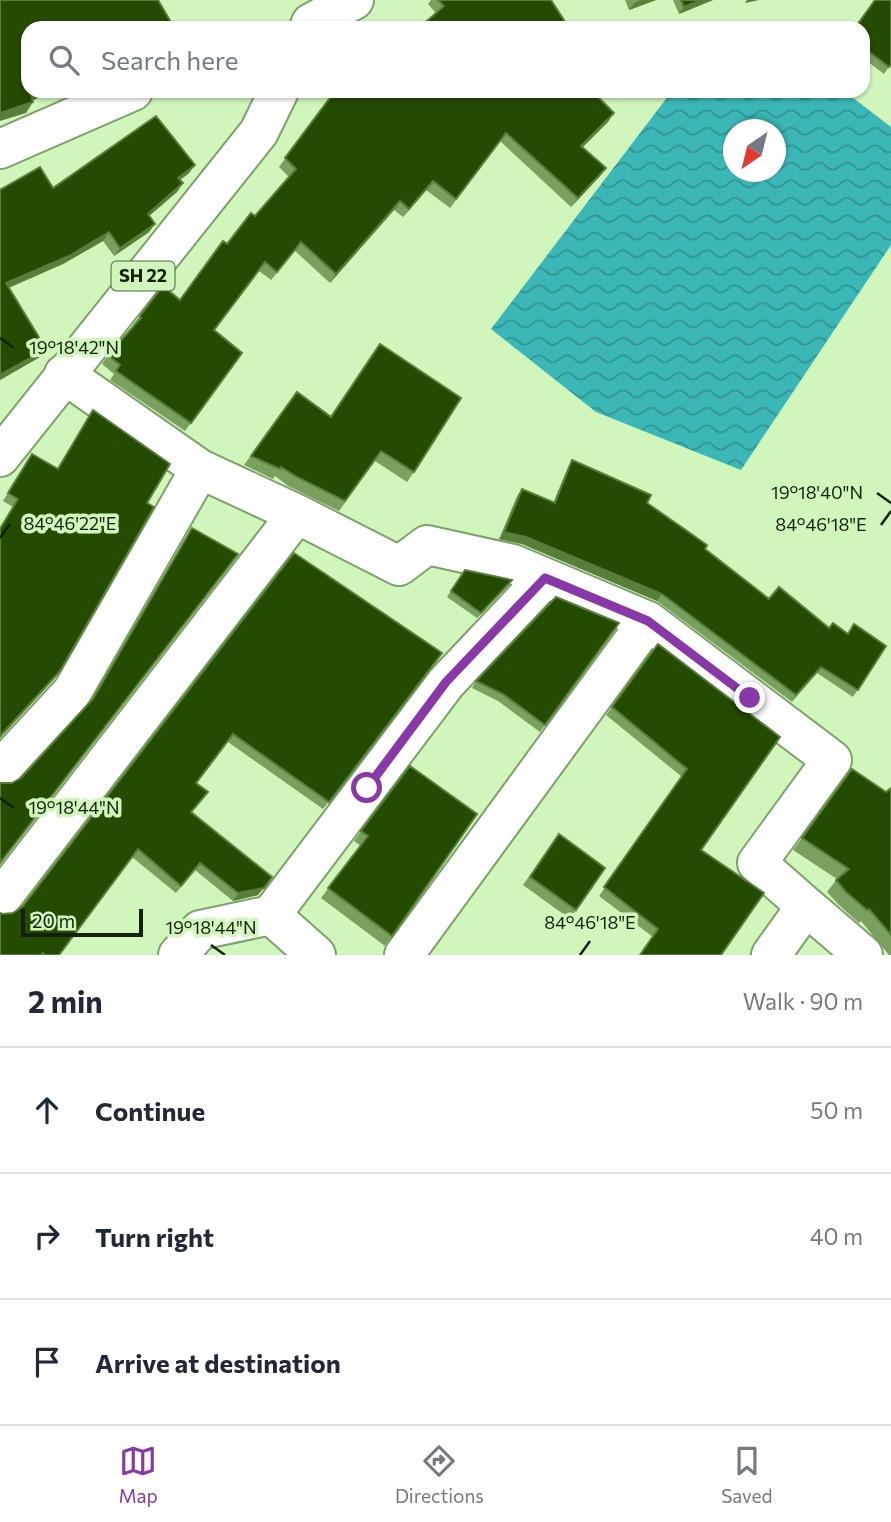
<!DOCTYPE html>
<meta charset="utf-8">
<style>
body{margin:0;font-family:Commissioner,sans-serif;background:#f6f6f7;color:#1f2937}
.compass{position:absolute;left:723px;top:119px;width:63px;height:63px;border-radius:50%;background:#fff;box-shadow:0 2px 5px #0004;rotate:215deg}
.scale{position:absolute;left:21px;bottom:18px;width:122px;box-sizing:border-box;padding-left:7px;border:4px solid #13210c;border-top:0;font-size:19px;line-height:24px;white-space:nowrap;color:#13210c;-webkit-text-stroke:5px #d0f6bc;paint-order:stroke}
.stop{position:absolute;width:21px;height:21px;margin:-16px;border:5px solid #8938a8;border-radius:50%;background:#fff}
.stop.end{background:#8938a8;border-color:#fff;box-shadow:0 2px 7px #0008}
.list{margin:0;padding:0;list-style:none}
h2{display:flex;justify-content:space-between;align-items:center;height:91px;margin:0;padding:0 28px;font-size:30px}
h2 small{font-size:23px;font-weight:400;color:#747a83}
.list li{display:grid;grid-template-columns:46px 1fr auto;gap:21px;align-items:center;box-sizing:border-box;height:126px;padding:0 28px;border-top:2px solid #e0e1e3}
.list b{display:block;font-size:26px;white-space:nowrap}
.list em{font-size:23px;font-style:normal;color:#747a83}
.icon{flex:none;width:38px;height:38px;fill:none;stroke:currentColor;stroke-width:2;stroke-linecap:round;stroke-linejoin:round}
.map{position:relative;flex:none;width:891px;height:955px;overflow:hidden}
.search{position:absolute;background:#fff;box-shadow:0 2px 5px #0004;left:21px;right:21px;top:21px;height:77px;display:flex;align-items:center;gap:18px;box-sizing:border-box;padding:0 24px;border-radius:21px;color:#747a83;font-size:26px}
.sheet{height:469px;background:#fff}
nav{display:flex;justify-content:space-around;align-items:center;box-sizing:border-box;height:98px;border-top:2px solid #e0e1e3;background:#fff;font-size:19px;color:#747a83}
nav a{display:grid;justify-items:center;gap:4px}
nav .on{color:#8938a8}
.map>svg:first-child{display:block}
</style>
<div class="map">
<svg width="891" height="955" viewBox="0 0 891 955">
<defs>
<pattern id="water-waves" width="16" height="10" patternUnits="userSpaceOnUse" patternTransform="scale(1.75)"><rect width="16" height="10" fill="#3cb7b7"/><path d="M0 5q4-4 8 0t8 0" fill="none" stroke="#319493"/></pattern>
</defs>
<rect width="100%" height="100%" fill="#d0f6bc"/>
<path fill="url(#water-waves)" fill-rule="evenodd" d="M 672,91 L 844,91 L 891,127 L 891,245 L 741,470 L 596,412 L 491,329 ZM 734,130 L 776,130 L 776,172 L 734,172 Z"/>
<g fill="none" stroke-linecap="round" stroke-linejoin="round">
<defs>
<path id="street" d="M 0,149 L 133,91
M 64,374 L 200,469 L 297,514 L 399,566 L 427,545 L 513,564 L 648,621 L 832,760 L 757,863 L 806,906
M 0,770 L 72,692 L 200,469
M 0,900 L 297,514
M 178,955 L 200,930 L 271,915
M 316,955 L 271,915 L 446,683 L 545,578
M 404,955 L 648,621
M 771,955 L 806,906 L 863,955"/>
<path id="primary" d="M 309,28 L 311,23 L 354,0
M 0,457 L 259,132 L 279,91"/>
</defs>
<use href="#street" stroke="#7ea16b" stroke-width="42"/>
<use href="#primary" stroke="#7ea16b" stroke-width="42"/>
<use href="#street" stroke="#fff" stroke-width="38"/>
<use href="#primary" stroke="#fff" stroke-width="38"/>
</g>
<path fill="#7aa05f" d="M 431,0 L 551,0 L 436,13 L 428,4 Z
M 625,0 L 656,0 L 629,10 Z
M 673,0 L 713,0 L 679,14 Z
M 863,28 L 891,64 L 884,74 L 863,58 Z
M 335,91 L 608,122 L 582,147 L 606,168 L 599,177 L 571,207 L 500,141 L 450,208 L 426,190 L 403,217 L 394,210 L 330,283 L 295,251 L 271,280 L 259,271 L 214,330 L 242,353 L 185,431 L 110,380 L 114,374 L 102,364 L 108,355 L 134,326 L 133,325 L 140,316 L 180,300 L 227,244 L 255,216 L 289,177 L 279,167 Z
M 195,165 L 189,173 L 180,180 L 177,192 L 149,216 L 149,232 L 114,256 L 103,241 L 63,264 L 9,288 L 46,349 L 40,357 L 0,380 L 0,190 L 53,188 Z
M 297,392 L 331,416 L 414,472 L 407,482 L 375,461 L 339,511 L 288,486 L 275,476 L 273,479 L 244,465 Z
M 93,410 L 147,503 L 60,671 L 54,679 L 0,738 L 0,528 L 13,507 L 3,501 L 32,454 L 57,469 Z
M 572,460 L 647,503 L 769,599 L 829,628 L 886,646 L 853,697 L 817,673 L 792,702 L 657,601 L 522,544 L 499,539 L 517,496 L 522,489 L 553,503 L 568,467 Z
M 192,528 L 0,864 L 1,784 L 12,783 L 21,778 L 91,702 Z
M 294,553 L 442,653 L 323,809 L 228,742 L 197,783 L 208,792 L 191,813 L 258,895 L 233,901 L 195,870 L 176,893 L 132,857 L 59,955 L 0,955 L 3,914 L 13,913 L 23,906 Z
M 465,570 L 512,580 L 477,618 L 447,597 Z
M 619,623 L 540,732 L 498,701 L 472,688 L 476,681 Z
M 658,644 L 780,737 L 701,850 L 764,893 L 653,937 L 599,896 L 682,777 L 606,715 Z
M 852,769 L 886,792 L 891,788 L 891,955 L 889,955 L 861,921 L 859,923 L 838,904 L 827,892 L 837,879 L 793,850 Z
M 477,814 L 385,946 L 321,898 L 361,846 L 354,841 L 361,831 Z
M 559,834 L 605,868 L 570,919 L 523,885 Z"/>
<path fill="#587e3a" d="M 641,0 L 656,0 L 629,10 L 634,3 Z
M 701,0 L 713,0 L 679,14 L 684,7 Z
M 747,0 L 759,0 L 745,3 Z
M 39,91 L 52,91 L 24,105 L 33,102 L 26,113 L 0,121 L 0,113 Z
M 614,113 L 608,122 L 575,155 L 581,146 Z
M 195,165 L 189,173 L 172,186 L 178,178 Z
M 606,168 L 599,177 L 571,207 L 578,198 Z
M 433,181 L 426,190 L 403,217 L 409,209 Z
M 183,183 L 177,192 L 142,222 L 148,214 Z
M 400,201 L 394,210 L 330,283 L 336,274 Z
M 155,224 L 149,232 L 114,256 L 120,248 Z
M 109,232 L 103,241 L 63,264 L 0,291 L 6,283 Z
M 46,349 L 40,357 L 0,380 L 0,375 Z
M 504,532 L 526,537 L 662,594 L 657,601 L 522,544 L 499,539 Z
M 512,580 L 508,586 L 477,618 L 481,613 Z
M 60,671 L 54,679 L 0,738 L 0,736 Z
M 272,877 L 258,895 L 233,901 L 238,893 Z"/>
<path fill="#244b02" stroke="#587e3a" stroke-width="2" d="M 0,0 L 158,0 L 172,24 L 164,28 L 28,28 L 28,91 L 39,91 L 31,95 L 33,102 L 0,113 Z
M 438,0 L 551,0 L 569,28 L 419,28 L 444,6 Z
M 681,0 L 701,0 L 684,7 Z
M 875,0 L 891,0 L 891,64 L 889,67 L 863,47 L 863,28 L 855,28 Z
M 335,91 L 592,91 L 614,113 L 581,146 L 606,168 L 578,198 L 506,133 L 456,199 L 433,181 L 409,209 L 400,201 L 336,274 L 301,242 L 277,272 L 265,262 L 214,330 L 242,353 L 191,423 L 116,371 L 120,365 L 108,355 L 141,318 L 140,316 L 163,286 L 180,300 L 223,241 L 227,244 L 251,213 L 255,216 L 296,169 L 285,158 Z
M 156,116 L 195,165 L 178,178 L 183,183 L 148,214 L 155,224 L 120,248 L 109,232 L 69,256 L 6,283 L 46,349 L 0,375 L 0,190 L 40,167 L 53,188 Z
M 380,344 L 461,398 L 414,472 L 381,451 L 345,501 L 295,476 L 281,467 L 280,469 L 251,456 L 297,392 L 331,417 Z
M 93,410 L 170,464 L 147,503 L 154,507 L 60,671 L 0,736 L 0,529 L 18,499 L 8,493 L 32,454 L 58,469 Z
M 572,460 L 651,495 L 647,503 L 707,545 L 705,549 L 769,599 L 779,587 L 829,628 L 833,623 L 848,634 L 854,624 L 886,646 L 858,690 L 821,667 L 796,695 L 662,594 L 526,537 L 504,532 L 522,489 L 555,503 Z
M 192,528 L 238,554 L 0,863 L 0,783 L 12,783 L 21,778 L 93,699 Z
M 294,553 L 442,653 L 329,802 L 233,734 L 196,783 L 208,792 L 191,812 L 272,877 L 264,888 L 238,893 L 200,863 L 181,886 L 138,849 L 59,955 L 45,955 L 43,953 L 41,955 L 0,955 L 0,913 L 3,914 L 13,913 L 23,906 Z
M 465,570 L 512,580 L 481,613 L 451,591 Z
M 556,597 L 619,623 L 545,725 L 503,694 L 476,681 Z
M 658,644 L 780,737 L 701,850 L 764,893 L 721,955 L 640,955 L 658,929 L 604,887 L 687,769 L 612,707 Z
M 410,766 L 477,814 L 392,936 L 328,888 L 368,836 L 361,831 Z
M 852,769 L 886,792 L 891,788 L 891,935 L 869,909 L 867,910 L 846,892 L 836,880 L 849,869 L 802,838 Z
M 559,834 L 605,868 L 576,910 L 530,877 Z"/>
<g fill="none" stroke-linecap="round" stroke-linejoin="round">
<path stroke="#8938a8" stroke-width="9" d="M 367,788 L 446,682 L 545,578 L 648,621 L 750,698"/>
</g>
<path fill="none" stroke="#13210c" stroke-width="2.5" d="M 0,338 L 14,348M 877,493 L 891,503M 881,525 L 891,511M 0,538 L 10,524M 0,798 L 14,808M 211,945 L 225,955M 580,955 L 590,941"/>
<g text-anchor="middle" stroke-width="7" stroke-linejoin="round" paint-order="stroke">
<rect fill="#d0f6bc" stroke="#4c6141" stroke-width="2" x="111.5" y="261.5" width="63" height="29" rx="5"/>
<g font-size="18" font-weight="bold" fill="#13210c">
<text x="143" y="282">SH 22</text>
</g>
</g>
<g font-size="18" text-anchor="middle" fill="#13210c" stroke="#d0f6bc" stroke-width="7" stroke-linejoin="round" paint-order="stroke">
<text x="74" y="354">19°18'42"N</text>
<text x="817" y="499">19°18'40"N</text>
<text x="70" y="530">84°46'22"E</text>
<text x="821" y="531">84°46'18"E</text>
<text x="74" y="814">19°18'44"N</text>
<text x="590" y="929">84°46'18"E</text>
<text x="211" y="934">19°18'44"N</text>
</g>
</svg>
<svg class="compass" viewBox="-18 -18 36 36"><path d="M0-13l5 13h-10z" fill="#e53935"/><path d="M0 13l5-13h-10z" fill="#747a83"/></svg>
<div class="scale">20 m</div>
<div class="stop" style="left:367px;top:788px"></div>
<div class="stop end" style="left:750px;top:698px"></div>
<div class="search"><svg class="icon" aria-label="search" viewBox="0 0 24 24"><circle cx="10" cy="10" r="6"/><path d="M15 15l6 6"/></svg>Search here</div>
</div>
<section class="sheet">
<h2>2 min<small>Walk · 90 m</small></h2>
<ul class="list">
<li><svg class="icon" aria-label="ahead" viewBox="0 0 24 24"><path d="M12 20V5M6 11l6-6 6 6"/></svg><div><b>Continue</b></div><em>50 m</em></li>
<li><svg class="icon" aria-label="right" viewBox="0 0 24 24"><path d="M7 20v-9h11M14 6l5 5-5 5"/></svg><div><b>Turn right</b></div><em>40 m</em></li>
<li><svg class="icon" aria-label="arrive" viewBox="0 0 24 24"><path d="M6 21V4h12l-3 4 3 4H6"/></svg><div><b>Arrive at destination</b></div></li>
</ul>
</section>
<nav>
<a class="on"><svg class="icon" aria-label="map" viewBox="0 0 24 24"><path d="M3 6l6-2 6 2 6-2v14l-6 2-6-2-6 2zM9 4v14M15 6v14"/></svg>Map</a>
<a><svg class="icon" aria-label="directions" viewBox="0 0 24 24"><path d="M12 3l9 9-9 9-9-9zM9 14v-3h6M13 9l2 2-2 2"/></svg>Directions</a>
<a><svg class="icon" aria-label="saved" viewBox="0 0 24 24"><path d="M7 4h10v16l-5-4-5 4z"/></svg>Saved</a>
</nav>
